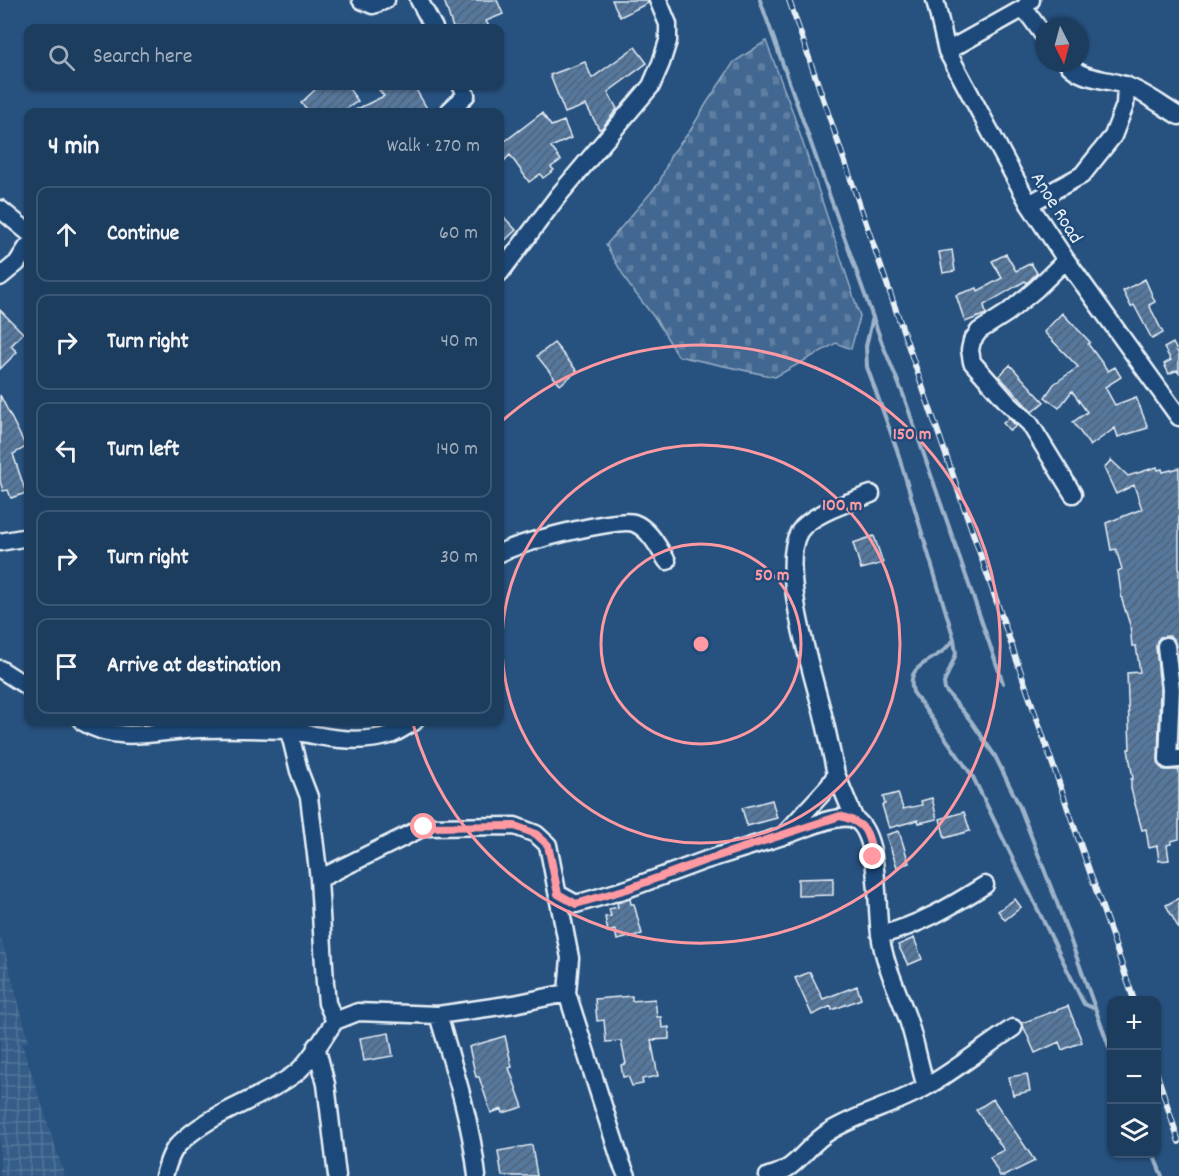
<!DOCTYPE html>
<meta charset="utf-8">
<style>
body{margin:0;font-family:Dekko,sans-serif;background:#254465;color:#f1f3f6}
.controls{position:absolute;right:18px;bottom:18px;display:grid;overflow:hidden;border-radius:12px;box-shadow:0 2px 4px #0004}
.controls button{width:54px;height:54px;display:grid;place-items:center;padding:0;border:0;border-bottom:2px solid #3b5674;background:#1d3d5f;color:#f1f3f6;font:30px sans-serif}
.compass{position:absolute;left:1035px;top:18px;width:54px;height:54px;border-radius:50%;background:#1d3d5f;box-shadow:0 2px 4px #0004;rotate:174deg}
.stop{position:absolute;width:18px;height:18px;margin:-14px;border:4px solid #ff9aa2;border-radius:50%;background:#fff}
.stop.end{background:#ff9aa2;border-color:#fff;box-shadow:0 2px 6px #0008}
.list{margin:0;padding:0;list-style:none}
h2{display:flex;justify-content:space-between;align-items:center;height:78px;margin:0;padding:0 24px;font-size:26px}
h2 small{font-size:20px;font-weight:400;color:#a0aebd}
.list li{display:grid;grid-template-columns:39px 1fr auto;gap:18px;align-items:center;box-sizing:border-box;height:96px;margin:0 12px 12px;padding:0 12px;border:2px solid #3b5674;border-radius:12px}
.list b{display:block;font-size:22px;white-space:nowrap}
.list em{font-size:20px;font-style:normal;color:#a0aebd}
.icon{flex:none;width:33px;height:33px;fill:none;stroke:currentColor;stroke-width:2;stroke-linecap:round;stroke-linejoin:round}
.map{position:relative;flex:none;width:1179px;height:1176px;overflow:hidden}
.search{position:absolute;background:#1d3d5f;box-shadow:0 2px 4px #0004;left:24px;top:24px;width:480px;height:66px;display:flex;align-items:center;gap:15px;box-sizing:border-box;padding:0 21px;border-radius:12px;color:#a0aebd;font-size:22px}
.panel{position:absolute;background:#1d3d5f;box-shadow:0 2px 4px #0004;left:24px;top:108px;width:480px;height:618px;border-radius:12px}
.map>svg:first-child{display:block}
</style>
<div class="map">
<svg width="1179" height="1176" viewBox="0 0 1179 1176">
<defs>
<pattern id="industrial-grid" width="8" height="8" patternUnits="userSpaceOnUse" patternTransform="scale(1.5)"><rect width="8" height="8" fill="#355d88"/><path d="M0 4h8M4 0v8" fill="none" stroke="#52759a"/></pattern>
<pattern id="cemetery-stones" width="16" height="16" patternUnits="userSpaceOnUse" patternTransform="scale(1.5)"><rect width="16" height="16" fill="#436891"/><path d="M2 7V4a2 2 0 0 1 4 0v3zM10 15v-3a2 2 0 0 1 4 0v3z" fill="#5e7ea1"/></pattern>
<pattern id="building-hatch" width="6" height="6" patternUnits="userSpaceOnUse" patternTransform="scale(1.5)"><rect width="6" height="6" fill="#57789d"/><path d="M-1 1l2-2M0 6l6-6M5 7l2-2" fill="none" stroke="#4f6278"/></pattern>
</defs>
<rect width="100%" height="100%" fill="#27517f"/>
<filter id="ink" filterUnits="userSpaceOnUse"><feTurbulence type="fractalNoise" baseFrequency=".0167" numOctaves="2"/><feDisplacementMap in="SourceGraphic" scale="12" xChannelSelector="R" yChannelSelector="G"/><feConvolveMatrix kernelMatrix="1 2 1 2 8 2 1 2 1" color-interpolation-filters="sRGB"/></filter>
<g filter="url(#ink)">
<path fill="url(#industrial-grid)" d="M 0,934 L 29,1041 L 22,1044 L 65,1176 L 0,1176 Z"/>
<path fill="url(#cemetery-stones)" stroke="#96acc4" stroke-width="1.5" d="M 766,41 L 792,110 L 860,316 L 851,349 L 836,343 L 775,377 L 678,356 L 657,321 L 629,285 L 606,245 L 659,183 L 671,155 L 690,131 L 706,104 L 734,62 Z"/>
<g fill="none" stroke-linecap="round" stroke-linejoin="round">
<path stroke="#9db3c9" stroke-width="4" d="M 760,0 L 882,343 L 903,394 L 1003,683
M 873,317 L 866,346 L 867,367 L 897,450 L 954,639 L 956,654 L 944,683 L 945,690 L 971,721 L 995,756 L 1019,805 L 1056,900 L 1112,1055
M 954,640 C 951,643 947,647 944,650 C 928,664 906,665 913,692 L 973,777 L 1084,1004 L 1093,1008
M 1153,1154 L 1162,1176"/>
</g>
<path fill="url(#building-hatch)" stroke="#e8f1f8" stroke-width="1.5" d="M 444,0 L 497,0 L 503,14 L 486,21 L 490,28 L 453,28 Z
M 612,0 L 648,0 L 648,3 L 620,17 Z
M 635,47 L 647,63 L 608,92 L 617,109 L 602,128 L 599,129 L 586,105 L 565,113 L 550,75 L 585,62 L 592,78 Z
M 319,86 L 347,86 L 358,101 L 342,112 L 310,112 L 301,103 Z
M 376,86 L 414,86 L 429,112 L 351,112 L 384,96 Z
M 542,113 L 551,126 L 564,121 L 571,138 L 551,147 L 561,160 L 551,167 L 554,170 L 543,178 L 540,174 L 529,182 L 510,155 L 500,165 L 500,145 Z
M 500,213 L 516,230 L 500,245 Z
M 952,250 L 955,271 L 943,273 L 939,252 Z
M 1006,254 L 1016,271 L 1031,263 L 1037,273 L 1027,283 L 1025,281 L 984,305 L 986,314 L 965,322 L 956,295 L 977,288 L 978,291 L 1002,278 L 992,261 Z
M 1145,279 L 1155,302 L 1149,305 L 1163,333 L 1152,339 L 1134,305 L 1131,307 L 1123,291 Z
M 0,310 L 23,333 L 11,346 L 17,352 L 0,369 Z
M 1062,313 L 1090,342 L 1088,344 L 1108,371 L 1115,367 L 1121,377 L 1105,387 L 1115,405 L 1136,397 L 1148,428 L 1118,437 L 1115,428 L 1090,446 L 1073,422 L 1087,412 L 1072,391 L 1059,408 L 1045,397 L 1054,384 L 1078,367 L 1044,332 Z
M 554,343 L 577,371 L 560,385 L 537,356 Z
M 1173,343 L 1179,355 L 1179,374 L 1177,370 L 1169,374 L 1164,364 L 1171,360 L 1164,348 Z
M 1010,365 L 1044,402 L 1032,412 L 999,376 Z
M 0,395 L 26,447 L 13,454 L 26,493 L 11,498 L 8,490 L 3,491 L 0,481 Z
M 1009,418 L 1016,426 L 1010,431 L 1003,423 Z
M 1111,460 L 1128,476 L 1157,467 L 1158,470 L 1162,469 L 1163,472 L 1179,468 L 1179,667 L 1174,639 L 1170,636 L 1160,637 L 1157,641 L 1156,647 L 1160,689 L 1158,760 L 1159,766 L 1164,770 L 1179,770 L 1179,839 L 1171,841 L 1171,844 L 1167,845 L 1169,860 L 1159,861 L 1157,846 L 1149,848 L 1146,829 L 1142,830 L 1131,789 L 1131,779 L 1133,779 L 1128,749 L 1130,749 L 1127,673 L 1140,672 L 1136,646 L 1132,646 L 1130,625 L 1122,600 L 1118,571 L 1122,569 L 1116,549 L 1111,550 L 1106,523 L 1142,509 L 1134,485 L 1116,494 L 1104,468 Z
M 874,536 L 883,563 L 861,569 L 853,543 Z
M 898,793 L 903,809 L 922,805 L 921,801 L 932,798 L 937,819 L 919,823 L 918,820 L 889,828 L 882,805 L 885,804 L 883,797 Z
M 772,800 L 777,818 L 747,826 L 742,808 Z
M 964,812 L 970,831 L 945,838 L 940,819 Z
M 899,831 L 909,863 L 897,867 L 886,835 Z
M 833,878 L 833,895 L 798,896 L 798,879 Z
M 1179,898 L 1179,929 L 1166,905 Z
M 630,899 L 631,904 L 634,904 L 642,934 L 617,940 L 615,930 L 608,932 L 605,917 L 611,916 L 609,909 L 618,907 L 617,903 Z
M 1015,899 L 1021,907 L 1005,920 L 998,911 Z
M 914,938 L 922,959 L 908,965 L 898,945 Z
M 810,972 L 823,999 L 857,986 L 861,999 L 832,1010 L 831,1006 L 812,1015 L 795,978 Z
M 632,996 L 632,1001 L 655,999 L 657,1017 L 661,1017 L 662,1028 L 669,1027 L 669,1039 L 651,1040 L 658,1076 L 642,1079 L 643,1084 L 632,1086 L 628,1076 L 623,1077 L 621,1065 L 626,1064 L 621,1041 L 606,1042 L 604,1020 L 597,1021 L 595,999 Z
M 1068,1006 L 1082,1042 L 1062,1050 L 1059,1042 L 1035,1053 L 1022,1023 Z
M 389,1033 L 393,1056 L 364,1061 L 360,1038 Z
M 505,1036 L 512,1067 L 509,1068 L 523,1107 L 503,1113 L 502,1109 L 491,1113 L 479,1077 L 476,1077 L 469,1047 Z
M 1027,1074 L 1030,1091 L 1013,1095 L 1009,1077 Z
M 993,1099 L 1035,1161 L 1004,1176 L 1000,1176 L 990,1157 L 1004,1150 L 976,1110 Z
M 532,1145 L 537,1176 L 502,1176 L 498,1151 Z"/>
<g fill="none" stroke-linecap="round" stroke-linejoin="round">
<defs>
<path id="minor" d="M 361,0 L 373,5 L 386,0
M 419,0 L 434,28
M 935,0 L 947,51 L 1029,204 L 1066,260 L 1179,417
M 1024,8 L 1044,36
M 947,51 L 1024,8 L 1031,0
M 1067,63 C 1081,80 1104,78 1124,85 C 1143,91 1162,106 1179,116
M 448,112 L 466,95 L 462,86
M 1029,204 L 1082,175 L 1113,136 L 1125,105 L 1126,85
M 0,209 L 28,232
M 1066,260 L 1036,289 L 1007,313 L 979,331 L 972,341 L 970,350 L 972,362 L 1008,403 L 1030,424 L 1073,494
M 500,273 L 558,196 L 651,86 L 661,63 L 668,41 L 668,24 L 658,0
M 0,277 L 17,263 L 28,246
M 0,542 L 28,537
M 500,553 C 518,543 617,517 634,523 C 650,529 659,549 667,561
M 1166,646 L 1171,689 L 1168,760 L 1179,759
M 0,669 L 28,687
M 83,722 C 119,745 161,730 200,729 C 230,728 259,729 289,730 L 299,771 L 309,797 L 319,879 L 424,827 L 515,826 L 536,834 L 548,845 L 570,958 L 567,993 L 621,1162 L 627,1176
M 289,730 C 322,737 356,745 390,735 C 398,732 406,726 414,722
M 836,774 L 855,820
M 786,835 C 803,830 840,811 856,820 C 880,836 876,907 880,934 C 884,963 897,989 907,1017 C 915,1039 919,1064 926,1087
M 319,879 L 325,983 L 327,1003 L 335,1021 L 358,1012 L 438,1015 L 514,1004 L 567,993
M 558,894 L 576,904 L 627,889 L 706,860 L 783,836 L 829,786 L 836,774 C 831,752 827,729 821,707 C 811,668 779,567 799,532 C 810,514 851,502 871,494
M 880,935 C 920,925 950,907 985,885
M 438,1015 C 454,1068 471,1120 477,1176
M 316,1046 L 326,1084 L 337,1176
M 164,1176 C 167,1166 170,1154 177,1146 C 209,1112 259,1101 296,1073 C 310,1062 324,1036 335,1021
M 768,1176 C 798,1170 805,1146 830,1131 C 860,1113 895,1105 926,1087 C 956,1070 984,1047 1013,1028"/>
</defs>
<use href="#minor" stroke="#e8f1f8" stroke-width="21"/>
<use href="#minor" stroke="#1f4a7a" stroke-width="16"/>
<defs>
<path id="rail" d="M 789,0 L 1134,1000
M 1156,1071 L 1179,1142"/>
</defs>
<use href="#rail" stroke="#e8f1f8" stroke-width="6"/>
<use href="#rail" stroke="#1f4a7a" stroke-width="4" stroke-dasharray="11" stroke-linecap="butt"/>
</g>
</g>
<g fill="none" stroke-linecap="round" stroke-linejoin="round" filter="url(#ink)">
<path stroke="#ff9aa2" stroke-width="8" d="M 424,827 L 515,826 L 536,834 L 548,845 L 558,894 L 576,904 L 627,889 L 706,860 L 840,816 C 867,823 868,832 873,857"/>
</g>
<g fill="none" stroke="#ff9aa2" stroke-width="3">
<circle cx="701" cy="644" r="100"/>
<circle cx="701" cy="644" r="199"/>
<path d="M501 422A299 299 0 1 1 413 724"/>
</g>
<g text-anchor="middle" stroke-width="5" stroke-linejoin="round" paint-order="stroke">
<g font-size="20" fill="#e8f1f8" stroke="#1f4a7a">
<text transform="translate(1058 207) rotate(58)" y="7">Anoe Road</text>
</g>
</g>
<circle cx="701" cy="644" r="9" fill="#ff9aa2" stroke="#1f4a7a" stroke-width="3"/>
<g font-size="18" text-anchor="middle" font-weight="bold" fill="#ff9aa2" stroke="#1f4a7a" stroke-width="5" stroke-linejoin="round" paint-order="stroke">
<text x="912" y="439">150 m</text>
<text x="842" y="510">100 m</text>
<text x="772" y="580">50 m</text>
</g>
</svg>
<div class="controls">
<button>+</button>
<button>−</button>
<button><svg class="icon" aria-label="layers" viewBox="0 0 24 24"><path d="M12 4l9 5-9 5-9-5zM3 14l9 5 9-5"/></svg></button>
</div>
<svg class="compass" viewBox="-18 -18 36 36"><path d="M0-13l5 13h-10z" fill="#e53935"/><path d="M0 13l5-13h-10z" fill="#a0aebd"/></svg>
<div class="stop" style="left:424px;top:827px"></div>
<div class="stop end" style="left:873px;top:857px"></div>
<div class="search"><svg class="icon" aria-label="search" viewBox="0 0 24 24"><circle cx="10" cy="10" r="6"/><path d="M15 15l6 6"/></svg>Search here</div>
<section class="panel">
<h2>4 min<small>Walk · 270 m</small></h2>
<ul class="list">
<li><svg class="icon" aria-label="ahead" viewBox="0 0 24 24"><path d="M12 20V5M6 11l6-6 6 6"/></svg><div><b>Continue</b></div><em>60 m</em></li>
<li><svg class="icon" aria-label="right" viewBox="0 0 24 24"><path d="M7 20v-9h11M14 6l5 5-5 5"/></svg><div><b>Turn right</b></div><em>40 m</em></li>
<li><svg class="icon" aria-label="left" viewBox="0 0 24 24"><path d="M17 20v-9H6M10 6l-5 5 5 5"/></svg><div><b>Turn left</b></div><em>140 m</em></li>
<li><svg class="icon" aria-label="right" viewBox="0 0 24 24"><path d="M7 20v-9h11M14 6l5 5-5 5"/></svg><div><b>Turn right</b></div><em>30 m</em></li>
<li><svg class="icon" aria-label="arrive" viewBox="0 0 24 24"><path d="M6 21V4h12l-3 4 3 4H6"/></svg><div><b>Arrive at destination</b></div></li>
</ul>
</section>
</div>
